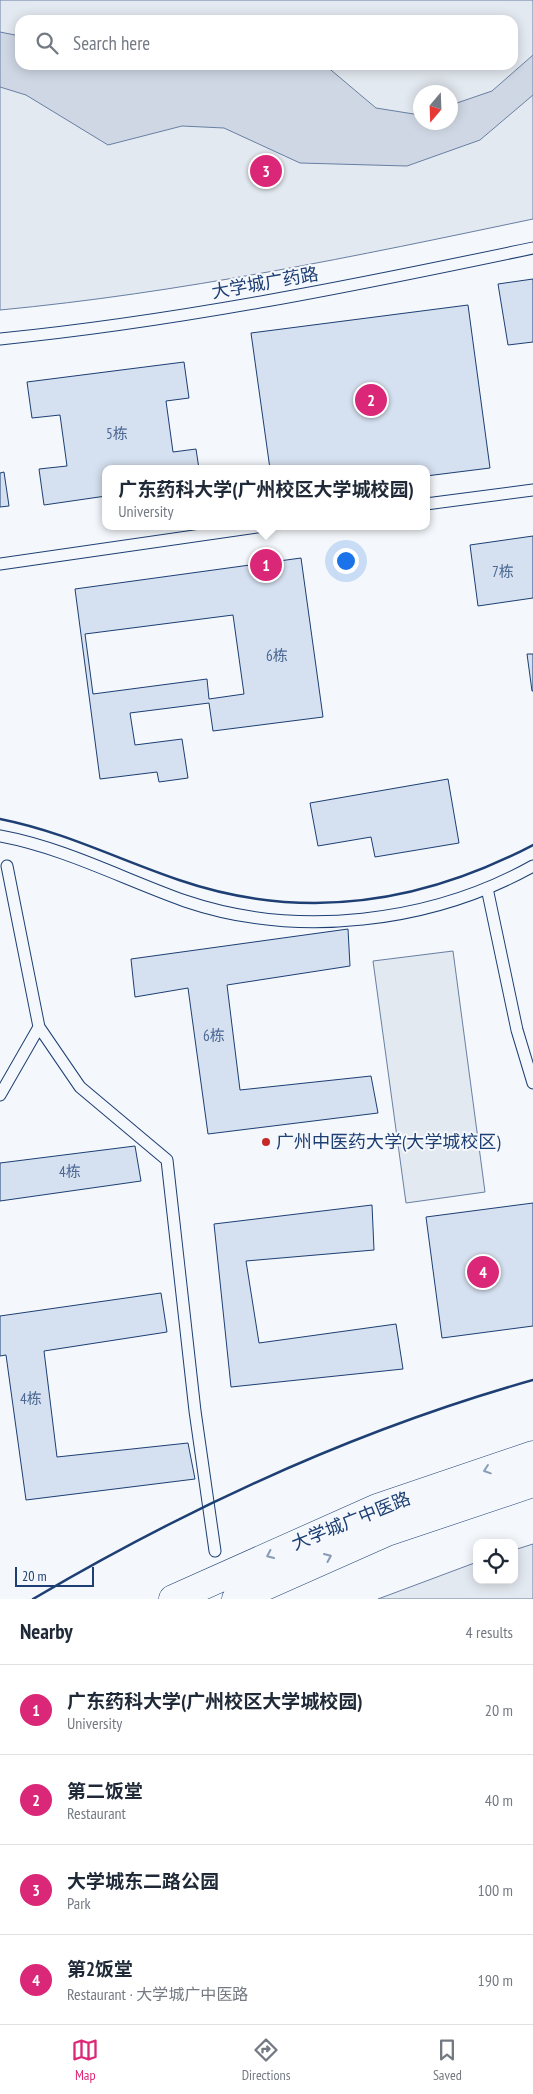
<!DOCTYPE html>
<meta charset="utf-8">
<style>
body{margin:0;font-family:"PT Sans Narrow","Noto Sans SC",sans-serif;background:#f6f6f7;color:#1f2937}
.controls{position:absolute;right:15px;bottom:15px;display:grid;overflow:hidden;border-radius:10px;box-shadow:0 2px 12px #0003}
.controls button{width:45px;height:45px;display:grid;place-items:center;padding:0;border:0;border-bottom:1px solid #e0e1e3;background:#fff;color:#1f2937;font:25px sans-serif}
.compass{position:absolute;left:413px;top:85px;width:45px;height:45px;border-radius:50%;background:#fff;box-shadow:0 2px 12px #0003;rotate:199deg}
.scale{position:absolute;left:15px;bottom:12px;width:79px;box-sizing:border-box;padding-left:5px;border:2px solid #1d3f73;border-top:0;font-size:14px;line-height:18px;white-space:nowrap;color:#1d3f73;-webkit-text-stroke:4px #f4f7fb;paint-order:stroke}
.you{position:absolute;left:345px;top:560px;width:18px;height:18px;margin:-12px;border:4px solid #fff;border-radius:50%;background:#1a73e8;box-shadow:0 0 0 8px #1a73e833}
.badge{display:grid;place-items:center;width:32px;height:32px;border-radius:50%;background:#db2777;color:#fff;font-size:16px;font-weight:700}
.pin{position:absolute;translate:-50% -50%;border:2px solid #fff;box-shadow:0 1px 5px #0006}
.popup{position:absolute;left:102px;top:465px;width:328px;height:65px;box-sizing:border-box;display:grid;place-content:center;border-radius:10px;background:#fff;filter:drop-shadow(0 1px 4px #0005);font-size:16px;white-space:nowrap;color:#747a83}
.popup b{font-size:19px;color:#1f2937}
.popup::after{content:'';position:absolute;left:50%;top:100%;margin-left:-10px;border:10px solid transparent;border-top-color:#fff}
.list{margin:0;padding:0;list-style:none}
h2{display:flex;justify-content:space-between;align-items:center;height:65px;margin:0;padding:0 20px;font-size:21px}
h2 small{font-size:16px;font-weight:400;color:#747a83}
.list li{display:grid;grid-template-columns:32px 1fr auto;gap:15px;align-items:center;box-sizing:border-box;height:90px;padding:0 20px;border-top:1px solid #e0e1e3}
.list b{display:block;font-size:19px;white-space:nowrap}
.list p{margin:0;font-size:16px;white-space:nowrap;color:#747a83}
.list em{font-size:16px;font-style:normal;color:#747a83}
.icon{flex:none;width:28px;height:28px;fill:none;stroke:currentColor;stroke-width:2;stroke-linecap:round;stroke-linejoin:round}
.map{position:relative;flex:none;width:533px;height:1599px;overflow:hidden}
.search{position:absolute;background:#fff;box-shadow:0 2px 12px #0003;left:15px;right:15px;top:15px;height:55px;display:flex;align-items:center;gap:12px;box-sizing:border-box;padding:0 18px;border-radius:15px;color:#747a83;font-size:19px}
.sheet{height:425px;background:#fff}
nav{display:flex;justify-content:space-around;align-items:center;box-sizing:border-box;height:70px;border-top:1px solid #e0e1e3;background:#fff;font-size:14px;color:#747a83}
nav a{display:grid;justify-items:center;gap:2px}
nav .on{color:#db2777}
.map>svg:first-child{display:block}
</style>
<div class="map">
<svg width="533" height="1599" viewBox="0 0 533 1599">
<rect width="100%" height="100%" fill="#f4f7fb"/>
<path fill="#e3e9f0" stroke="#687fa3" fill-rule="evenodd" d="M 0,0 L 533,0 L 533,219 C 357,256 180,293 0,310 ZM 20,20 L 513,20 L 513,65 L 20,65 ZM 420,92 L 450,92 L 450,122 L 420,122 Z
M 453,951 L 485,1192 L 406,1203 L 373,961 Z
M 533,1544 L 533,1599 L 378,1599 L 477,1562 L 477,1580 L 514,1580 L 514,1550 Z"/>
<path fill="#cfd7e4" stroke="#687fa3" d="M 0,32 L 20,36 L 20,65 L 325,65 L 376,108 L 420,115 L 420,122 L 450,122 L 451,105 L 492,91 L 533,55 L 533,95 L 480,140 L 407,166 L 300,163 L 224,128 L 182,126 L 108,145 L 26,95 L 0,87 Z"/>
<path fill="#d5e0f0" stroke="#1d3f73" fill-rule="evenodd" d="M 533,279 L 533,342 L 508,345 L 498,284 Z
M 468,305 L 490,468 L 426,476 L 426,469 L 270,469 L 251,333 Z
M 184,362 L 189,398 L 166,401 L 173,452 L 196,449 L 199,469 L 106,469 L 106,496 L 44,505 L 39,469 L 67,466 L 60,415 L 32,418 L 27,382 Z
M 4,472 L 9,506 L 0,507 L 0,473 Z
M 533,536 L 533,598 L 478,606 L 470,545 Z
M 301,558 L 323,717 L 213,731 L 209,703 L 130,713 L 135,745 L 182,739 L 188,778 L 159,782 L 157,772 L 100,779 L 75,589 ZM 233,615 L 244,694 L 209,699 L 207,679 L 93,694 L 85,634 Z
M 527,654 L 533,654 L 533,691 L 532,691 Z
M 448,779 L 459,843 L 375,857 L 371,837 L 318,846 L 310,803 Z
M 348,929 L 350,966 L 227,985 L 240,1090 L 371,1076 L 378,1113 L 208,1134 L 188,988 L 135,997 L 131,959 Z
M 135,1146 L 141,1181 L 0,1201 L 0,1163 Z
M 533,1203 L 533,1326 L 442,1338 L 426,1217 Z
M 372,1205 L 374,1250 L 246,1261 L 259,1343 L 396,1324 L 403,1369 L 231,1387 L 214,1224 Z
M 161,1293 L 167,1332 L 44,1351 L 57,1457 L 188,1443 L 195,1479 L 26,1500 L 6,1355 L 0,1356 L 0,1316 Z"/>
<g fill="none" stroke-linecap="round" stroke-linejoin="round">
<defs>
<path id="lane" d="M 0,339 C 180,321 357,285 533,248
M 426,504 L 533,490
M 0,564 L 264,526
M 0,836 C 65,848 123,879 185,901 C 297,939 431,923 533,866
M 7,866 L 39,1027 L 80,1087 L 167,1160 L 195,1411 L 215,1551
M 487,888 L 517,1030 L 533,1083
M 0,1095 L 39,1027"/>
<path id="secondary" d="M 173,1599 L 377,1508 L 533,1455
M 236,1599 L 387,1532 L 533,1483"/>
</defs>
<use href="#lane" stroke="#1d3f73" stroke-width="13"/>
<use href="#secondary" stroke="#1d3f73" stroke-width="29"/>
<use href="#lane" stroke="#f4f7fb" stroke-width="11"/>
<use href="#secondary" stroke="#f4f7fb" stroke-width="28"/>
<path stroke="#1d3f73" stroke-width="2.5" d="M 0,819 C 65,832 117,859 179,880 C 302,922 419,905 533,845
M 33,1599 C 191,1506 355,1430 533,1380"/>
</g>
<defs><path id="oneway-chevron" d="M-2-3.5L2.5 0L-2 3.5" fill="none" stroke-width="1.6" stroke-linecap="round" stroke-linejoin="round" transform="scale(1.25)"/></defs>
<g stroke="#889bb7">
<use href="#oneway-chevron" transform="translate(487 1470) rotate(161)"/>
<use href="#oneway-chevron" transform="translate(270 1555) rotate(155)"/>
<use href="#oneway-chevron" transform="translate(328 1557) rotate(-24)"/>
</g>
<circle fill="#c62828" stroke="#f4f7fb" stroke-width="2" cx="266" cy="1142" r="5"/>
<g text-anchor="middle" stroke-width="4" stroke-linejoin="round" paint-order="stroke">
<g font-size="15" fill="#4b6792">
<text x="117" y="439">5栋</text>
<text x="503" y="577">7栋</text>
<text x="277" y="661">6栋</text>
<text x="214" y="1041">6栋</text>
<text x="70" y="1177">4栋</text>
<text x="31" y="1404">4栋</text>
</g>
<g font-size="18" fill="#1d3f73" stroke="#f4f7fb">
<text transform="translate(265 283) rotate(-10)" y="6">大学城广药路</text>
<text transform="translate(351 1521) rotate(-22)" y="6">大学城广中医路</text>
</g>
<g font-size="18" fill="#1d3f73" stroke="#f4f7fb" text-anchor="start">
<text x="276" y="1148">广州中医药大学(大学城校区)</text>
</g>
</g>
</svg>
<div class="controls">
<button><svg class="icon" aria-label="locate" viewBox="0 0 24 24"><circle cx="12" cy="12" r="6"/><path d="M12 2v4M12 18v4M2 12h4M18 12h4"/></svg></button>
</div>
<svg class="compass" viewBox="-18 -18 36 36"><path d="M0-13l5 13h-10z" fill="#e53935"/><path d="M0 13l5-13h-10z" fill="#747a83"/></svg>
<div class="scale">20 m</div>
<div class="you"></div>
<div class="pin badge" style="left:266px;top:565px">1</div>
<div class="popup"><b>广东药科大学(广州校区大学城校园)</b>University</div>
<div class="pin badge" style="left:371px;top:400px">2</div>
<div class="pin badge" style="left:266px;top:171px">3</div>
<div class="pin badge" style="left:483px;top:1272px">4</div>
<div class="search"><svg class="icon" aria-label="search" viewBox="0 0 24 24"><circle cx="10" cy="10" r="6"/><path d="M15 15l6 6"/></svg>Search here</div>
</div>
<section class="sheet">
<h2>Nearby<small>4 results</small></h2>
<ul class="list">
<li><span class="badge">1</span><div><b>广东药科大学(广州校区大学城校园)</b><p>University</p></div><em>20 m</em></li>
<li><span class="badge">2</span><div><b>第二饭堂</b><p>Restaurant</p></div><em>40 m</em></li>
<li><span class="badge">3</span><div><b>大学城东二路公园</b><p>Park</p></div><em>100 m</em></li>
<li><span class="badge">4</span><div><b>第2饭堂</b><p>Restaurant · 大学城广中医路</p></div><em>190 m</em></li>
</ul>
</section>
<nav>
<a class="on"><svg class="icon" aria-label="map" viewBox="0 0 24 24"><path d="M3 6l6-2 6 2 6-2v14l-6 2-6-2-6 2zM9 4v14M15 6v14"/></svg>Map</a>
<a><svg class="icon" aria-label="directions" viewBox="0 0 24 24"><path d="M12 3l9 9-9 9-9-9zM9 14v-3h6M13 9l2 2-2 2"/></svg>Directions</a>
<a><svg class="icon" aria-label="saved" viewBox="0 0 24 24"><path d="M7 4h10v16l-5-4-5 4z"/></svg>Saved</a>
</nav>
